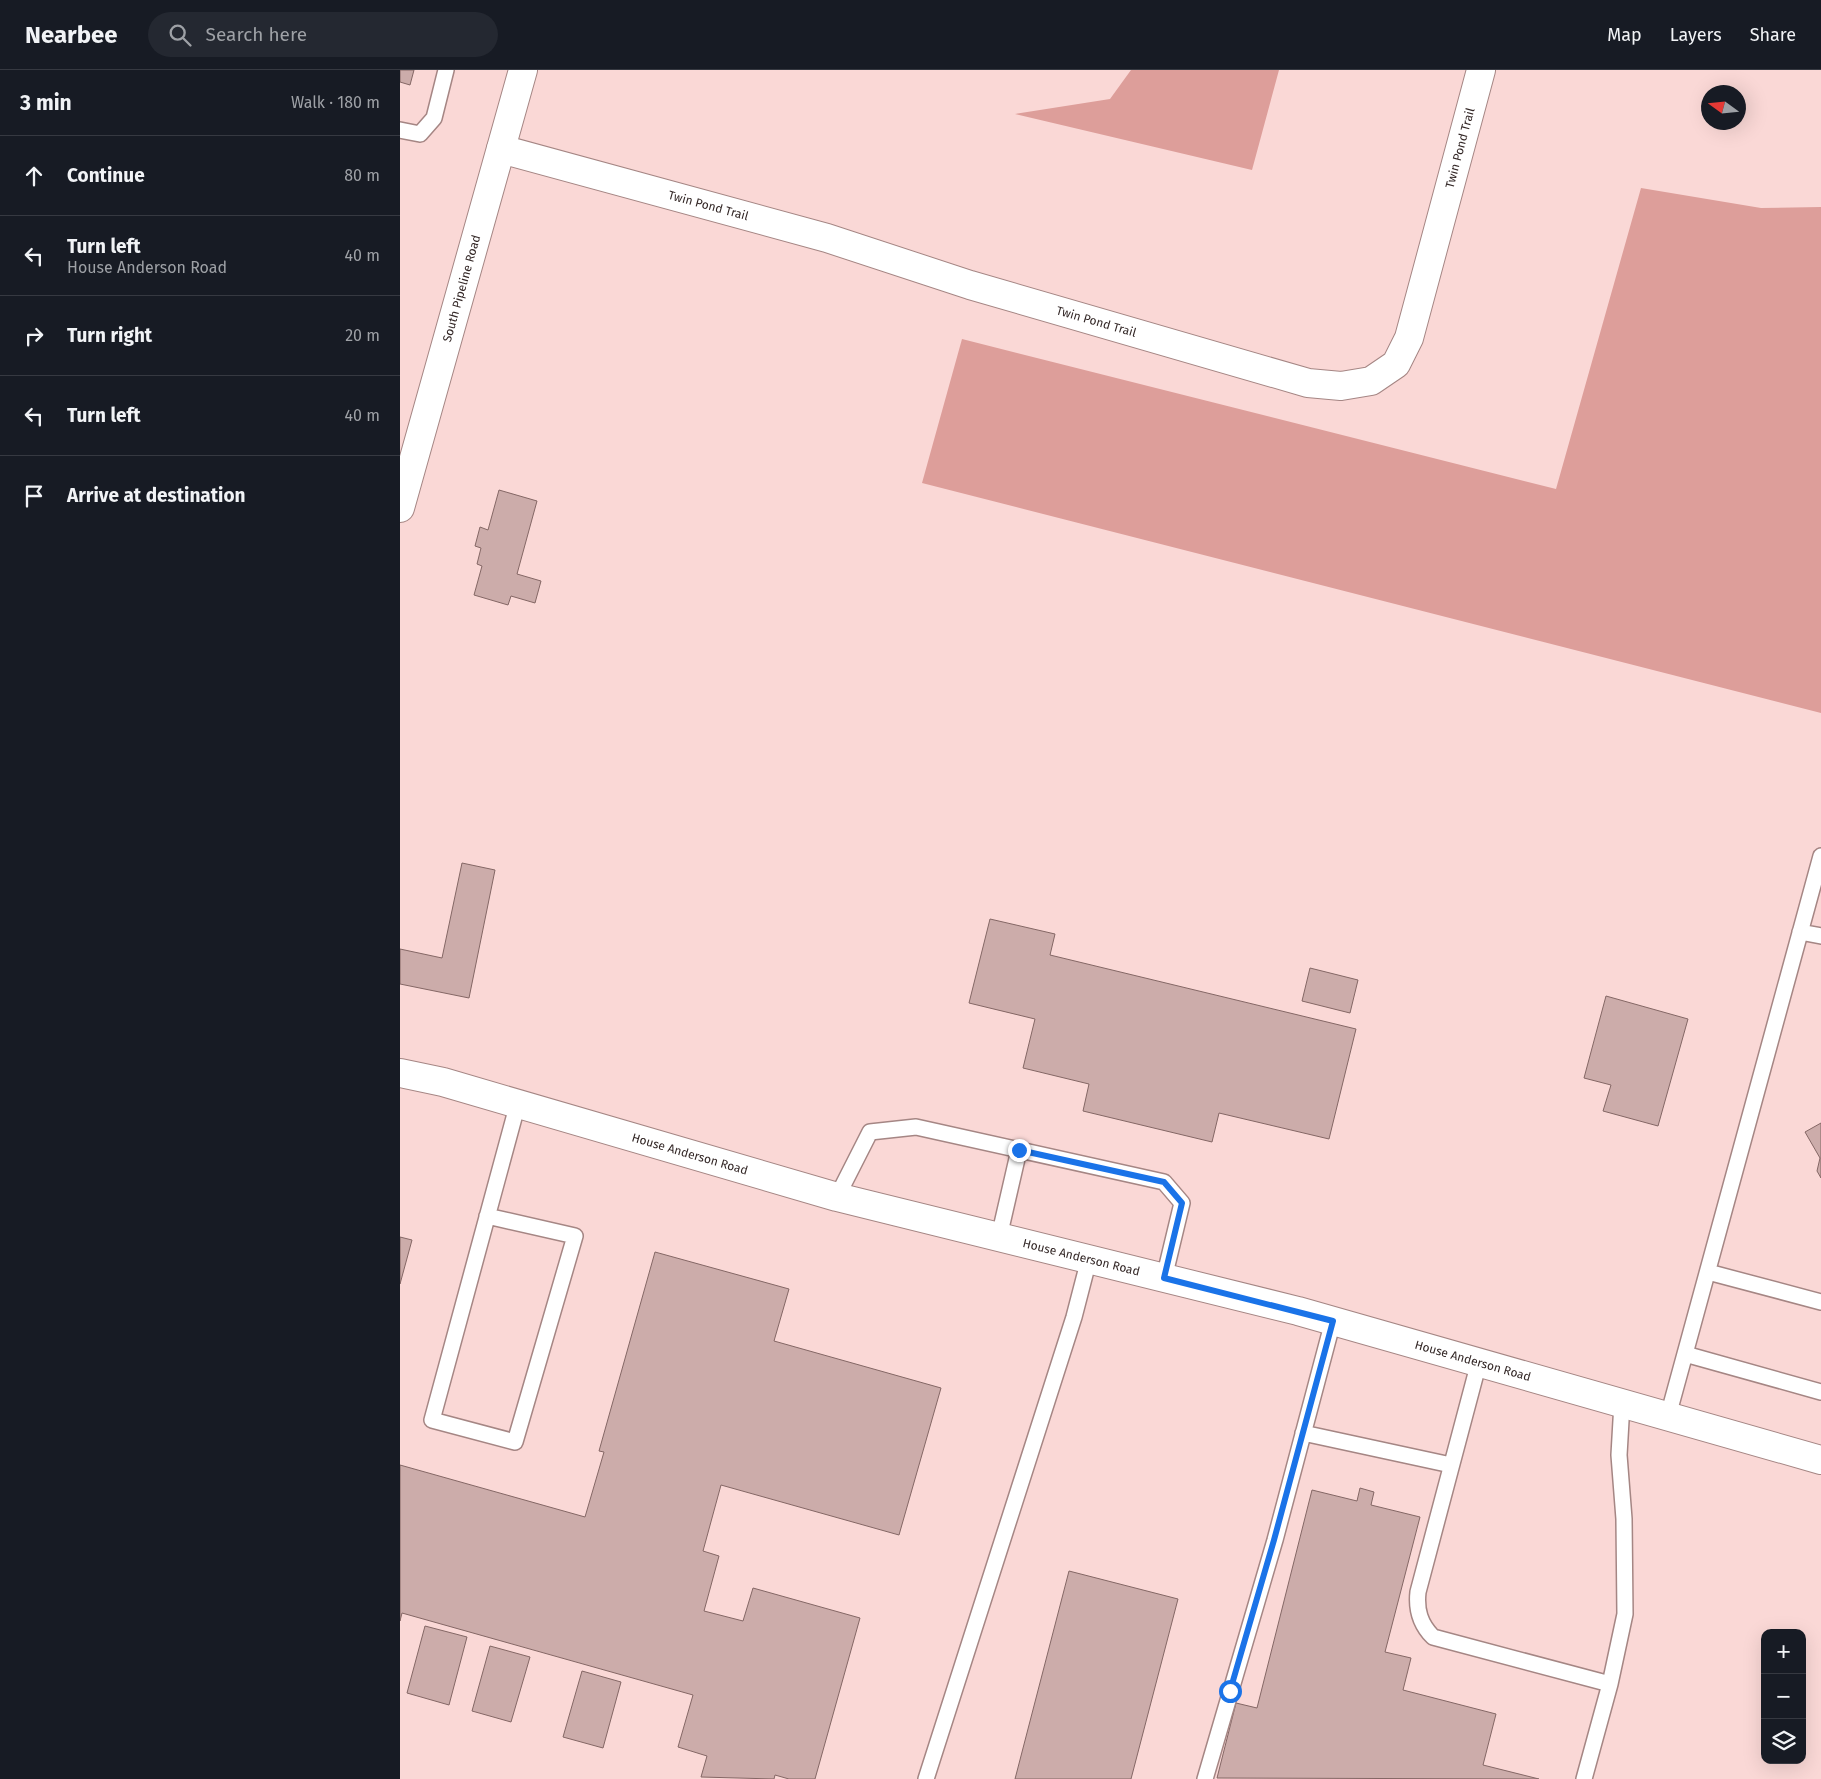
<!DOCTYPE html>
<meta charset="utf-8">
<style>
body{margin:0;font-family:"Fira Sans",sans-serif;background:#242831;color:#f1f3f6}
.controls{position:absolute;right:15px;bottom:15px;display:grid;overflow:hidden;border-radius:10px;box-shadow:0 5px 20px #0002}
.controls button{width:45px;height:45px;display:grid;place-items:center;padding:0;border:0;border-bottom:1px solid #363941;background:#171b24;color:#f1f3f6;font:25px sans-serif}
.compass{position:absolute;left:1301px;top:15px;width:45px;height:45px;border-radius:50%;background:#171b24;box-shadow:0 5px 20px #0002;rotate:285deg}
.stop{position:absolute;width:15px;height:15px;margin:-11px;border:4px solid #1a73e8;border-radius:50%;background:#fff}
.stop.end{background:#1a73e8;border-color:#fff;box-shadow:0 1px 5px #0008}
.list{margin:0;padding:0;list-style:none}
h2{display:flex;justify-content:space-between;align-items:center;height:65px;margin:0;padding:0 20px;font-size:21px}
h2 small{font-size:16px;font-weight:400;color:#9ea1a6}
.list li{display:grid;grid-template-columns:32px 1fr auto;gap:15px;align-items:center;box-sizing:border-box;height:80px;padding:0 20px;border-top:1px solid #363941}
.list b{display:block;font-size:19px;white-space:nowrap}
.list p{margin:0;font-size:16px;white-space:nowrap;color:#9ea1a6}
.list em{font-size:16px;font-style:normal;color:#9ea1a6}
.icon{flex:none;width:28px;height:28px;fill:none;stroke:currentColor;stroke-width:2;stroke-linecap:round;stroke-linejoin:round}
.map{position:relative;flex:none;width:1421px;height:1709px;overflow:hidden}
header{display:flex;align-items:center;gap:30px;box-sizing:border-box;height:70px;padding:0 25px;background:#171b24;border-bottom:1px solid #363941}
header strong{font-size:24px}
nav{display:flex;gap:28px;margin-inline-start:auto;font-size:18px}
.search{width:350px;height:45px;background:#242831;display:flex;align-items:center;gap:12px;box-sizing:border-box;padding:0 18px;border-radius:28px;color:#9ea1a6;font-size:19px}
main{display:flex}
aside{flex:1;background:#171b24}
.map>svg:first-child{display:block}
</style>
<header>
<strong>Nearbee</strong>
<div class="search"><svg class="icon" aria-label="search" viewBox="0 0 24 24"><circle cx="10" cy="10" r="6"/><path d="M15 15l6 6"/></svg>Search here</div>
<nav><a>Map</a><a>Layers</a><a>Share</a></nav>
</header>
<main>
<aside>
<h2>3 min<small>Walk · 180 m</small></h2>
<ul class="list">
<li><svg class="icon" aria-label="ahead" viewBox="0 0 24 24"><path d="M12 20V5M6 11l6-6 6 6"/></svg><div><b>Continue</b></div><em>80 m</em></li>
<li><svg class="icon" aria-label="left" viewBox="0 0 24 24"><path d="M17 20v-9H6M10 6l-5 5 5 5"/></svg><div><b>Turn left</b><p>House Anderson Road</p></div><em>40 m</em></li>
<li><svg class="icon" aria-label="right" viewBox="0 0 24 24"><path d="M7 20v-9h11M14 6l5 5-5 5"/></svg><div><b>Turn right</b></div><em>20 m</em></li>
<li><svg class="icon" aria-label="left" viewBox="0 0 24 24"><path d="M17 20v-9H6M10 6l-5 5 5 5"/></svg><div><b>Turn left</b></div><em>40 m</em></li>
<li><svg class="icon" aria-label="arrive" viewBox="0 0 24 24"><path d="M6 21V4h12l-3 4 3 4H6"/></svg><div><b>Arrive at destination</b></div></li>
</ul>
</aside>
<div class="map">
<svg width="1421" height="1709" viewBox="0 0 1421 1709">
<rect width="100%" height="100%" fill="#fad8d6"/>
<path fill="#dd9e9a" d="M 731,0 L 879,0 L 852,100 L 615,44 L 710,29 Z
M 1241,118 L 1361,138 L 1421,137 L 1421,643 L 522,413 L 562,269 L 1156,419 Z"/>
<path fill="#ccacaa" stroke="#846765" d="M 0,0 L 14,0 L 10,15 L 0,12 Z
M 99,420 L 137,431 L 117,504 L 141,511 L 135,533 L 111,526 L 108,535 L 74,525 L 82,496 L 77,494 L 81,478 L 75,476 L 80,457 L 88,460 Z
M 62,793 L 95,800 L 69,928 L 0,914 L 0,879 L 42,888 Z
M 590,849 L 655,864 L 650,885 L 956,959 L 929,1069 L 819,1043 L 812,1072 L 683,1041 L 689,1014 L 623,998 L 635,949 L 569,933 Z
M 910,898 L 958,910 L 950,943 L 902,931 Z
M 1206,926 L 1288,949 L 1258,1056 L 1203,1041 L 1211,1015 L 1184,1008 Z
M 1421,1053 L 1421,1108 L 1417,1101 L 1420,1088 L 1405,1062 Z
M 0,1167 L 12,1170 L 0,1214 Z
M 255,1182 L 389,1219 L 374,1271 L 541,1318 L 499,1465 L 321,1415 L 303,1481 L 319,1486 L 304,1541 L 343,1551 L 353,1518 L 460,1548 L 415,1709 L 389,1709 L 375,1705 L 374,1709 L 301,1707 L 307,1686 L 278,1677 L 293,1625 L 2,1543 L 0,1551 L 0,1395 L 185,1447 L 204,1382 L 199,1381 Z
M 960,1418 L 974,1422 L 971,1435 L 1020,1447 L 985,1582 L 1011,1588 L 1003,1620 L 1096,1644 L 1083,1695 L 1139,1709 L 817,1708 L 836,1633 L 857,1638 L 912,1420 L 957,1431 Z
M 669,1501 L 778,1529 L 731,1709 L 615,1709 Z
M 25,1556 L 67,1567 L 49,1635 L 7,1623 Z
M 90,1576 L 130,1587 L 111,1652 L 72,1641 Z
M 182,1601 L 221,1612 L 203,1678 L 163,1667 Z"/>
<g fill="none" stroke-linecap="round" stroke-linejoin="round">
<defs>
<path id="lane" d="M 0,60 L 20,64 L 34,48 L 46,0
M 1400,862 L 1421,866
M 437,1127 L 470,1062 L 516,1057 L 764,1112 L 782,1133 L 764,1208
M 87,1146 L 175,1166 L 115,1372 L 32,1350 L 118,1033
M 599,1167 L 619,1080
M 1308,1202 L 1421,1232
M 1285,1284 L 1421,1322
M 1079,1292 L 1018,1522 C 1016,1540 1020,1554 1033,1567 L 1210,1614
M 1268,1346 L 1421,786
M 903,1363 L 1051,1395
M 526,1709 L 674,1247 L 689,1189
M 805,1709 L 875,1470 L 933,1251
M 1184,1709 L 1210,1614 L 1225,1544 L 1224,1449 L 1219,1385 L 1222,1333"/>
<g id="street">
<path id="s1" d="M 101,79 L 427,168 L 570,215 L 908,313 L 941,316 L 971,311 L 996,294 L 1009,268 L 1081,0"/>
<path id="s2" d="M 0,1003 L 43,1012 L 437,1127 L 898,1241 L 1421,1390"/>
</g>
<g id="secondary">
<path id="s3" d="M 0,438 L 123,0"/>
</g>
</defs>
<use href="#lane" stroke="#a58684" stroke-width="18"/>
<use href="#street" stroke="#a58684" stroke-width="30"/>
<use href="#secondary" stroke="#a58684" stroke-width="30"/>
<use href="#lane" stroke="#fff" stroke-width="15"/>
<use href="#street" stroke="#fff" stroke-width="28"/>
<use href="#secondary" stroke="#fff" stroke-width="28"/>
</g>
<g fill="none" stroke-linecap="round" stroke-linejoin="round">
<path stroke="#1a73e8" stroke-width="6" d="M 619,1080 L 764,1112 L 782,1133 L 764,1208 L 933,1251 L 874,1470 L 830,1621"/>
</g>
<g text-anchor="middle" stroke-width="4.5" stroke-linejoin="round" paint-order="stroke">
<g font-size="12" fill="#332726" stroke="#fee9e7">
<text dy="4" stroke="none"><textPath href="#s1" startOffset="1160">Twin Pond Trail</textPath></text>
<text dy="4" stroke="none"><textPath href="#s1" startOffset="215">Twin Pond Trail</textPath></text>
<text dy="4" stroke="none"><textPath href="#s3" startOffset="228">South Pipeline Road</textPath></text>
<text dy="4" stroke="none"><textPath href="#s1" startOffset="620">Twin Pond Trail</textPath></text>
<text dy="4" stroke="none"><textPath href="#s2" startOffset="301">House Anderson Road</textPath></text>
<text dy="4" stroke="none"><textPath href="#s2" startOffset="706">House Anderson Road</textPath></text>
<text dy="4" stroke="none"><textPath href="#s2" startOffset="1111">House Anderson Road</textPath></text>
</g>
</g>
</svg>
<div class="controls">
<button>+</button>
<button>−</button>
<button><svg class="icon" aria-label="layers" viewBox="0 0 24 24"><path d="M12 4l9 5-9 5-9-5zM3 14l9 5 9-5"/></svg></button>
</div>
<svg class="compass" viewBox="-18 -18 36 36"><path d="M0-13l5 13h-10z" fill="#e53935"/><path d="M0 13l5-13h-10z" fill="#9ea1a6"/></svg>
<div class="stop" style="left:830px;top:1621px"></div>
<div class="stop end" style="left:619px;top:1080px"></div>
</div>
</main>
